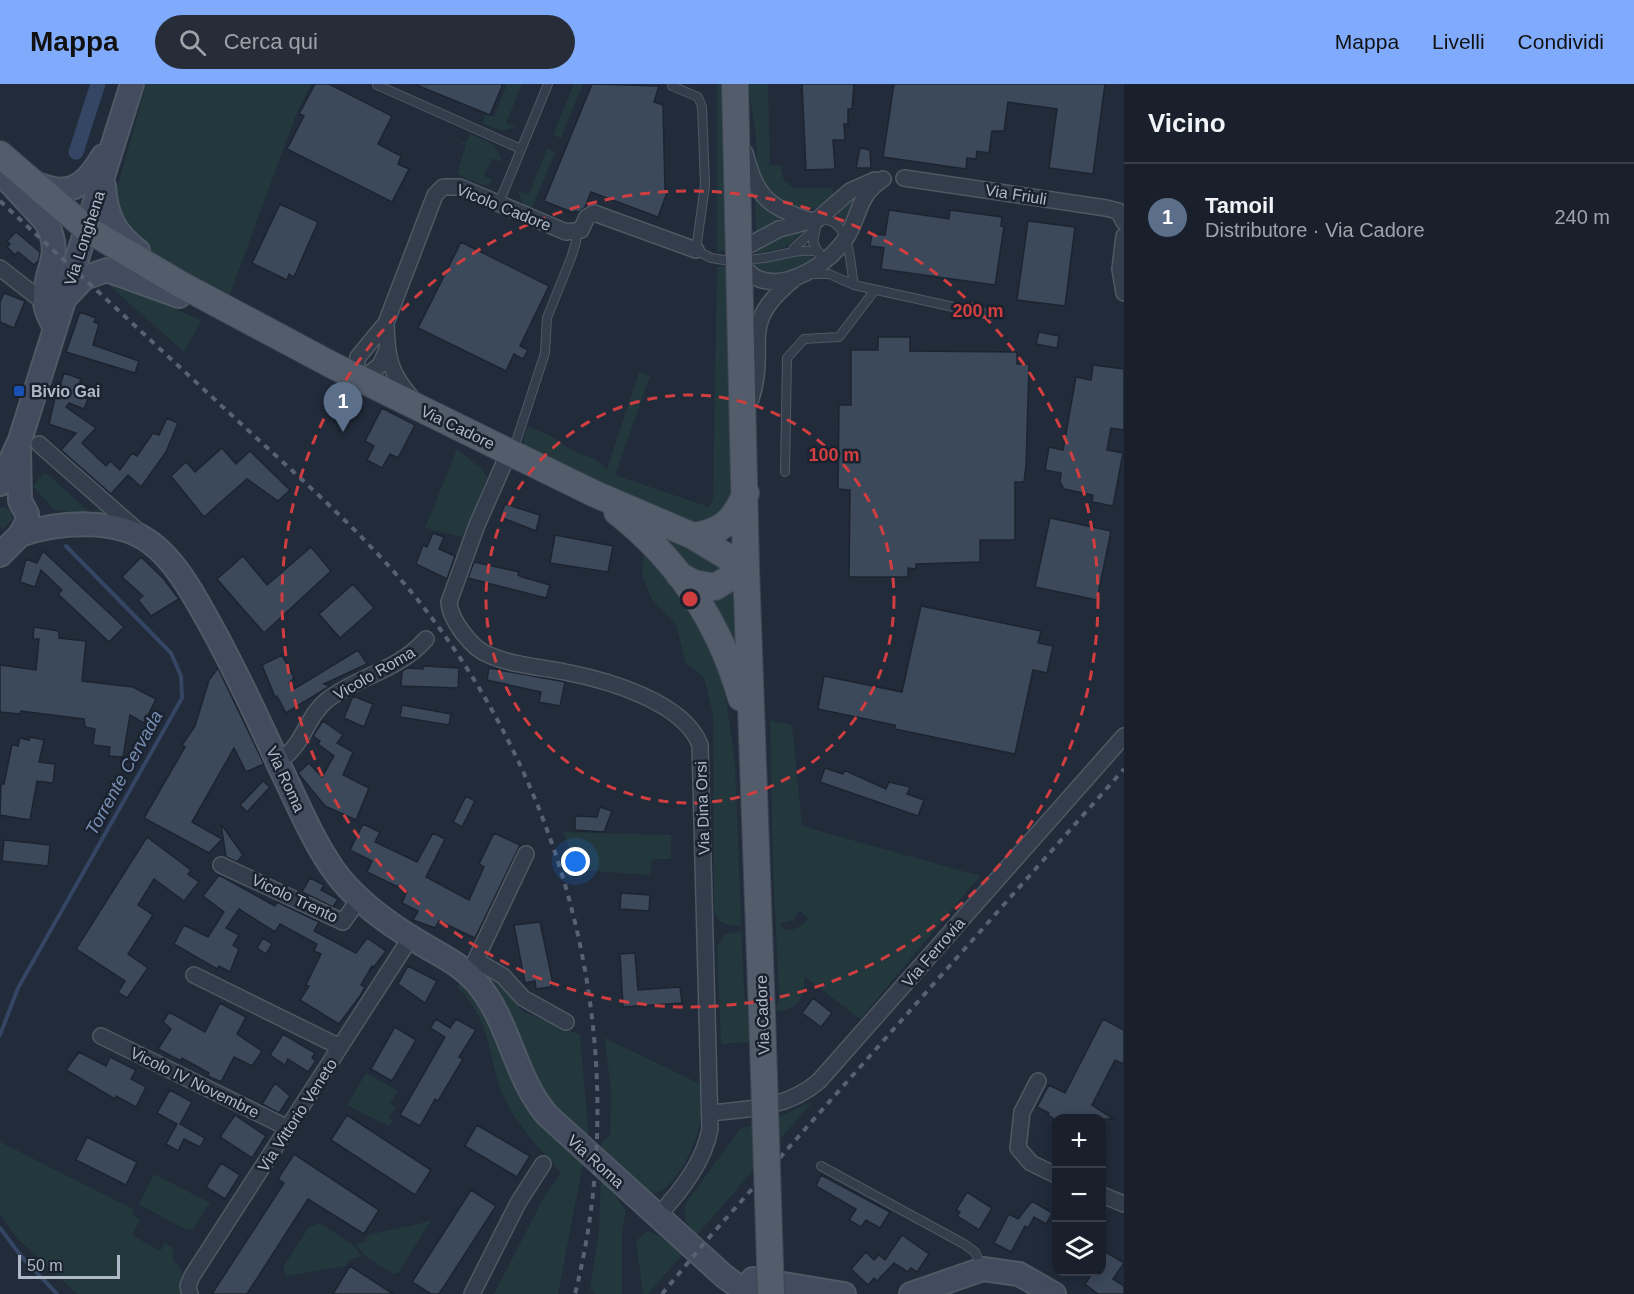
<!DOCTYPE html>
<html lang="it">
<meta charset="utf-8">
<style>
body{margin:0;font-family:Arial,sans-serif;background:#262d38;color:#f1f3f6}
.controls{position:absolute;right:18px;bottom:18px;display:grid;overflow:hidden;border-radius:12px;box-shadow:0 3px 15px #0003}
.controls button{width:54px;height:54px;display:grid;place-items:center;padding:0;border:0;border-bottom:2px solid #373e48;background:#19202c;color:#f1f3f6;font:30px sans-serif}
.scale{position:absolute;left:18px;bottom:15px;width:102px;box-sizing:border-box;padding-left:6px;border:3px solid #afb8c7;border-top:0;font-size:16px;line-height:21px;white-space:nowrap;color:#afb8c7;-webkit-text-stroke:4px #1a222f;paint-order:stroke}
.you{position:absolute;left:576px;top:778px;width:21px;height:21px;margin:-15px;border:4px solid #fff;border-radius:50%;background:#1a73e8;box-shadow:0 0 0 9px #1a73e833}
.badge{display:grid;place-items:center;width:39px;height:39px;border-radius:50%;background:#80abfc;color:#fff;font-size:20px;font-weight:700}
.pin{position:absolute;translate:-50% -50px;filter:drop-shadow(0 2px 3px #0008)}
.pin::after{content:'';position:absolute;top:32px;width:21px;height:18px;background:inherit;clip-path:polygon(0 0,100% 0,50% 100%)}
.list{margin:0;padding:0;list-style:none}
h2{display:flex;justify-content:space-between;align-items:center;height:78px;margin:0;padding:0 24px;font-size:26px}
h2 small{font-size:20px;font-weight:400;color:#9fa3a9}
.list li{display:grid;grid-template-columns:39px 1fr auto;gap:18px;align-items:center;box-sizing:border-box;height:108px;padding:0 24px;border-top:2px solid #373e48}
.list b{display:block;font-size:22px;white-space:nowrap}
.list p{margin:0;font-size:20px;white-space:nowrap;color:#9fa3a9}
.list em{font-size:20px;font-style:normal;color:#9fa3a9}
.icon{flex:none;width:33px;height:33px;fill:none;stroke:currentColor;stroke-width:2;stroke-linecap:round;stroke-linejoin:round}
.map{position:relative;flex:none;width:1124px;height:1210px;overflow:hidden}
header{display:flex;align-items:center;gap:36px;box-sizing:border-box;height:84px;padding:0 30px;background:#80abfc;color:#111}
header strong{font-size:28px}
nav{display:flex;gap:33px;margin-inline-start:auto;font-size:21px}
.search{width:420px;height:54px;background:#262d38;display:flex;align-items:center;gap:15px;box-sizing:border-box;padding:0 21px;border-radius:33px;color:#9fa3a9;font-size:22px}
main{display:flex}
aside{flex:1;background:#19202c}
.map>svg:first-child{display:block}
</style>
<header>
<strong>Mappa</strong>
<div class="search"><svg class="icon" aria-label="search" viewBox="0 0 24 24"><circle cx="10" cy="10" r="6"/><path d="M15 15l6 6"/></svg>Cerca qui</div>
<nav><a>Mappa</a><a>Livelli</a><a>Condividi</a></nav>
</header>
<main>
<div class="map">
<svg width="1124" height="1210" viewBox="0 0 1124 1210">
<rect width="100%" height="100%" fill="#212b3a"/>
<path fill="#23383c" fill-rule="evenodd" d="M 146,0 L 311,0 L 296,31 L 227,218 L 131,155 L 122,146 L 115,112 Z
M 507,0 L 522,0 L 506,39 L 516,43 L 502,47 L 482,39 L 486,30 L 494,33 Z
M 574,0 L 583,0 L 561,54 L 553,51 Z
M 717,0 L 723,0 L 728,166 L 717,168 Z
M 748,0 L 768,0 L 770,81 L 780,81 L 784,96 L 794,104 L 832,104 L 834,112 L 814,125 L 799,126 L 768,110 L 757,86 L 756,52 Z
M 470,50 C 485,56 500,60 501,78 L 492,74 L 484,92 L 493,96 L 488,101 L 479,100 L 457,90 L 466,61 L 448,52 L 466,59 Z
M 547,65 L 555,68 L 531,127 L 523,121 L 518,107 L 529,110 Z
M 755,115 L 789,136 L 756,148 Z
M 854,116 L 845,136 L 836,130 Z
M 806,147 L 784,164 L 756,170 L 757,165 L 779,151 Z
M 793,172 L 810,172 L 813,175 C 799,186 768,197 755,182 L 755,179 L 771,178 Z
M 728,182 L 735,407 L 729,427 L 696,445 L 524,364 L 524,352 L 528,342 L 549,351 L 575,368 L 595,375 L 607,385 L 639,288 L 650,292 L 615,391 L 709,423 L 713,414 L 717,183 Z
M 103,196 L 128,201 L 201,237 L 184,268 Z
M 457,365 L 483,386 L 487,394 L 463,453 L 425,444 Z
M 45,388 L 92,430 L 99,423 L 109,432 L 108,433 L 54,426 L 33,402 Z
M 4,423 L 10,426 L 13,435 L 4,444 L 0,443 L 0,424 Z
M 634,432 L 733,482 L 704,497 Z
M 644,469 L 676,500 L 715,574 L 724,600 L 735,679 L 743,884 L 745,918 L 750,930 L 751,958 L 721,960 L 717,862 L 725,850 L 741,848 L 740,842 C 727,841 720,841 714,828 L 713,631 L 704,593 L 686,580 L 676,540 L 652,516 L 642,490 Z
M 734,501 L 739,567 L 704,509 Z
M 770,636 L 792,641 L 802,742 L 980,792 L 860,935 L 805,893 C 804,915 800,926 775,927 L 779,914 L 773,781 ZM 800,826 L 808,835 C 802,842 792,849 782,844 L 781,839 L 793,836 Z
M 563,748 L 671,751 L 671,775 L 652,775 L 651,791 L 577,786 Z
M 490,893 L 503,901 L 522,927 L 580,951 L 589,1056 L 557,1028 L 544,1010 L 505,921 Z
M 459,899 C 494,933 500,981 525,1020 C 541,1046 566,1058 583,1080 L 558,1210 L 494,1210 L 544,1113 L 561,1089 C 542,1067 521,1045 507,1020 C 486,978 495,940 457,903 Z
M 605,954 L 700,1000 C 700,1013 702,1026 700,1038 C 697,1060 674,1110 650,1110 L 602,1070 L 602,1058 L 610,1051 L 611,1009 Z
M 366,989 L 398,1007 L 390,1020 L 395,1024 L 389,1034 L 393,1036 L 389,1042 L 347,1021 Z
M 814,1016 L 697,1151 C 687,1142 682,1133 686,1119 L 740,1045 L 788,1029 Z
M 0,1058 L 133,1125 L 132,1129 L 140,1136 L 132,1151 L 160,1167 L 165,1159 L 173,1164 L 173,1177 C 187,1186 181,1196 182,1210 L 77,1210 L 17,1154 L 0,1130 Z
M 154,1090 L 210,1119 L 194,1144 L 186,1146 L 139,1120 Z
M 601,1091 L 626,1127 L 622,1148 L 622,1210 L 596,1210 L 590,1205 L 599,1146 Z
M 431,1137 L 398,1189 L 393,1190 L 365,1172 L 356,1160 L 364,1158 L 368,1151 Z
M 320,1139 L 353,1161 L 362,1172 L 350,1175 L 346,1182 L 286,1192 L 283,1183 L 309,1143 Z
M 647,1147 C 659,1149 672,1163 684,1169 L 648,1210 L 643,1210 L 636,1157 Z"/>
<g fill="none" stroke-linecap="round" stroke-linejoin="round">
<path stroke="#344663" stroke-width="4" d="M 0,951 L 18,904 L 182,614 L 181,592 L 171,569 L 66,462
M 0,1144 L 21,1172 L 57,1210"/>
<path stroke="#344663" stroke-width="15" d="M 76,68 L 98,0"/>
</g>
<path fill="#3c495b" stroke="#1c2431" stroke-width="1.5" d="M 315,0 L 329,0 L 392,32 L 378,60 L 401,72 L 398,80 L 409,85 L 392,118 L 287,65 L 304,32 L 299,30 Z
M 414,0 L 503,0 L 490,31 Z
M 592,0 L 659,2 L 654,18 L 663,21 L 665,105 L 668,106 L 658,133 L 591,108 L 585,123 L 579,128 L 575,127 L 574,129 L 544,117 Z
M 802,0 L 854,0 L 852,25 L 848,25 L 848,40 L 844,40 L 845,56 L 833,56 L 835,85 L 806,86 Z
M 894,0 L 1105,0 L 1093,90 L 1049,84 L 1057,25 L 1008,18 L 1004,47 L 992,47 L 989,69 L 977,67 L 976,75 L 967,74 L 966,85 L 883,73 Z
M 860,64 L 870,66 L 871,84 L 856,84 Z
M 280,120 L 318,138 L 294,193 L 289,190 L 287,196 L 252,179 Z
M 889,126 L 949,135 L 950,126 L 1002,133 L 1001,142 L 1004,143 L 995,201 L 881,185 L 884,164 L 870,162 L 872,150 L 885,151 Z
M 1028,137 L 1075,143 L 1065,222 L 1017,216 Z
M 16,148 L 40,168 L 39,176 L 34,181 L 18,168 L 15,171 L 7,163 L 10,160 L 7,157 Z
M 461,158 L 549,202 L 520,262 L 528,266 L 523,275 L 514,270 L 506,287 L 418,244 Z
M 4,209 L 25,217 L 14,244 L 0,238 L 0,218 Z
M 80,228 L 96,234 L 94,238 L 99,240 L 93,261 L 139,277 L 135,289 L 66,268 Z
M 1039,248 L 1059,252 L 1057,264 L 1036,260 Z
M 878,253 L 910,253 L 910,267 L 1017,268 L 1017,280 L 1029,280 L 1026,382 L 1024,398 L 1015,398 L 1015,456 L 980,456 L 980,478 L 916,480 L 916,485 L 908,484 L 908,493 L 849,493 L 850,406 L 838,405 L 839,321 L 851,321 L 851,266 L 878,266 Z
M 1093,281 L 1124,285 L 1124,346 L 1111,344 L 1107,366 L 1123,369 L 1113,422 L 1092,418 L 1093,411 L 1064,405 L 1060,398 L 1061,389 L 1045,386 L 1049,363 L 1063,366 L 1076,293 L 1091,296 Z
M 64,289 L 81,295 L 76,311 L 88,315 L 84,325 L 69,319 L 66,323 L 96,344 L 82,359 L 106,382 L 110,377 L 120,386 L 132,369 L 137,372 L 153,349 L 159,351 L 167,334 L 178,339 L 166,368 L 141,403 L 128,391 L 111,410 L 61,366 L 76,349 L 49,340 L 55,314 L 48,311 L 51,302 L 59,305 Z
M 382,324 L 415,341 L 398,374 L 390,370 L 382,384 L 367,376 L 374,362 L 365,357 Z
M 222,364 L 236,380 L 250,367 L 290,406 L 278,417 L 247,395 L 204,433 L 171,392 L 186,378 L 195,388 Z
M 505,420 L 540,431 L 536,447 L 500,433 Z
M 1050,434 L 1111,447 L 1097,516 L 1035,503 Z
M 433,449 L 444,453 L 439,465 L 455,472 L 447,495 L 416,480 L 423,461 L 427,463 Z
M 555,451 L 613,462 L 608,488 L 550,479 Z
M 311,463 L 331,487 L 264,549 L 217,495 L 243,472 L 267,501 Z
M 43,467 L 124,543 L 109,558 L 58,510 L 62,506 L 41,486 L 35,503 L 20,498 L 26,475 L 37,479 Z
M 141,473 L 163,494 L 179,515 L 151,532 L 138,516 L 143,512 L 122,493 Z
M 474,478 L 519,488 L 518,491 L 522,493 L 550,501 L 546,514 L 468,494 Z
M 353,500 L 374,524 L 340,554 L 319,530 Z
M 921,522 L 1041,547 L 1038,559 L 1053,562 L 1047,589 L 1033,586 L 1015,670 L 895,645 L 895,641 L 818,625 L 824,592 L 902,608 Z
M 34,543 L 59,547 L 59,554 L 86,557 L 82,597 L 133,603 L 156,615 L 144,639 L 130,631 L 123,673 L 109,672 L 110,663 L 93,661 L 95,645 L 85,643 L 84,635 L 21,627 L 20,630 L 0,628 L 0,581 L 36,586 L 39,555 L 33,555 Z
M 358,566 L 367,580 L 324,600 L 330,602 L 286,629 L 277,612 L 275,613 L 262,581 L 282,571 L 294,594 L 289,599 L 294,605 Z
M 423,582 L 459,584 L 458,604 L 401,602 L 402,587 L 407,584 L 423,585 Z
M 218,584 L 264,680 L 246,688 L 234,664 L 192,738 L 222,755 L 209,769 L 144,734 L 185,663 L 182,661 L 195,642 L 209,596 Z
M 489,584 L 565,598 L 560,622 L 539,618 L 541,608 L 487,596 Z
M 353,612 L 373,620 L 364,643 L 344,634 Z
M 402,621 L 451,630 L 449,641 L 400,633 Z
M 323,637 L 343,651 L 337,659 L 353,668 L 343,691 L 369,704 L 356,736 L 325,722 L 298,689 L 309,679 L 322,693 L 334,672 L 318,660 L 320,657 L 313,652 Z
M 30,653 L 44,656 L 39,678 L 55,680 L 53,699 L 37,697 L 30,736 L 0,731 L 1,700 L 4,700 L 12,661 L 18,662 L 20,654 L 29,656 Z
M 825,684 L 843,690 L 844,686 L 886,705 L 889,698 L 910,703 L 907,710 L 924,716 L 918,732 L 820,698 Z
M 263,697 L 270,703 L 247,728 L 240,721 Z
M 466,712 L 475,717 L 462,743 L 453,738 Z
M 600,723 L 612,727 L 604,748 L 575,746 L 575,732 L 597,733 Z
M 221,740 L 243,771 L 237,778 L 226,773 Z
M 363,740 L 380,748 L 375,758 L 417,778 L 433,749 L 445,755 L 426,793 L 469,816 L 484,783 L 479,780 L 494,749 L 520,761 L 475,854 L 439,837 L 435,844 L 413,836 L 418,827 L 402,819 L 407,807 L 367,788 L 372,777 L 350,766 Z
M 147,753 L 191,786 L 188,790 L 199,798 L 184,817 L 154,795 L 138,821 L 153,831 L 128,870 L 148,884 L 127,914 L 118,908 L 125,897 L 76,865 Z
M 4,756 L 50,761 L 48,782 L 2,777 Z
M 219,791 L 275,822 L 277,818 L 319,838 L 314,847 L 356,869 L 367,854 L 386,867 L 374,883 L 372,882 L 361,901 L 365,903 L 360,912 L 339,940 L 300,916 L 309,902 L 306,901 L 321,870 L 314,867 L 317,860 L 280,840 L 275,848 L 239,825 L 226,844 L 239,851 L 233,861 L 239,865 L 230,888 L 219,882 L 217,885 L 174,860 L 184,841 L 208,853 L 224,828 L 203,812 Z
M 310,794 L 324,801 L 321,806 L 338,815 L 333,823 L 302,808 Z
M 621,809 L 650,811 L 649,827 L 620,825 Z
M 540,838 L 552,895 L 551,903 L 536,905 L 535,897 L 525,899 L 514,841 Z
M 263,854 L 272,860 L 266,870 L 257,864 Z
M 635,869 L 638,906 L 680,903 L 682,919 L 623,923 L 620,870 Z
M 408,882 L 437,897 L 425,919 L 398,900 Z
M 813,914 L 832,929 L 821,943 L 802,929 Z
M 220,919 L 246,933 L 237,950 L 262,967 L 252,982 L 234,973 L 221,998 L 208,992 L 209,989 L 182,974 L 181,977 L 158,965 L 171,945 L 163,938 L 169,928 L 205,948 Z
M 436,935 L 450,944 L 456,935 L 476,946 L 459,973 L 463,975 L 438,1017 L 435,1015 L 420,1042 L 400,1031 L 445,953 L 430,944 Z
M 1103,935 L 1124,946 L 1124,980 L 1115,976 L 1092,1021 L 1113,1035 L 1054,1035 L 1048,1031 L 1049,1029 L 1037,1023 L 1049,1001 L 1065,1009 Z
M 395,943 L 416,956 L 392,997 L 371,985 Z
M 283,950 L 315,969 L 312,974 L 316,977 L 308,988 L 288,975 L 285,981 L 270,971 Z
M 79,968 L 106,982 L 110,973 L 136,986 L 131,995 L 146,1003 L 136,1023 L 116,1012 L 115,1015 L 66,986 Z
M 275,999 L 290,1012 L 279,1029 L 262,1020 Z
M 170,1006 L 192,1018 L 180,1040 L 205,1054 L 200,1063 L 184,1055 L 178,1067 L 166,1060 L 177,1040 L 157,1029 Z
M 235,1031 L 266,1052 L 252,1074 L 220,1053 Z
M 347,1031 L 431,1086 L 415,1111 L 331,1056 Z
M 477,1041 L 530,1072 L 517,1093 L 465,1062 Z
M 87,1053 L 137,1078 L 126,1101 L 76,1076 Z
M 294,1070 L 379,1126 L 364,1150 L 308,1115 L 247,1210 L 212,1210 L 284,1099 L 278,1095 Z
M 221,1079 L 240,1091 L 225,1115 L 206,1103 Z
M 821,1091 L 890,1128 L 880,1144 L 866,1136 L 861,1143 L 849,1136 L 856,1125 L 816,1102 Z
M 471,1106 L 496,1122 L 439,1210 L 431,1210 L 412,1198 Z
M 967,1108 L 992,1124 L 979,1146 L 957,1132 L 960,1128 L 956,1126 Z
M 1032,1117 L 1052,1129 L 1046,1140 L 1034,1133 L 1028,1144 L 1025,1142 L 1011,1168 L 994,1159 L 1009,1130 L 1018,1135 Z
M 902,1151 L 929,1170 L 917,1188 L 911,1184 L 908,1188 L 894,1179 L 877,1197 L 874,1194 L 868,1201 L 851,1185 L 866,1168 L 874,1176 L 879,1171 L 885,1176 Z
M 1101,1165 L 1124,1179 L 1113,1195 L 1124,1202 L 1124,1210 L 1098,1210 L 1085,1200 L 1093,1188 L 1101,1188 Z
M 350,1182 L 393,1210 L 333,1210 Z"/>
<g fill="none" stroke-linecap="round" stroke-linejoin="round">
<defs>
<path id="lane" d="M 377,1 L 521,65
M 672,2 L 698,13 L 702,23 L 705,101 L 696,166 L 711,174 L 724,176
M 499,119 L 548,0
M 793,165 L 814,146
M 755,175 C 777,174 796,163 819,168
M 823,179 L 813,158 L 818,135 C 852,133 849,177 854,201
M 810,190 L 829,190 L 854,201 L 990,231
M 513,367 L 545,269 L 547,234 L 571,174 L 576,158 L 576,149
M 785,388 L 787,274 L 804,255 L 839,253 L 875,206
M 821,1082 L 964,1160 L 975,1168 L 982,1183"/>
<path id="street" d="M 745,69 C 757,114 767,122 811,137
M 904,94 L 1106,124 L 1118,127 L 1124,138
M 1124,152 L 1120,185 L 1124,209
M 740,166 L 779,145 L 818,135 L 850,107 L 875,96
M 741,180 C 746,185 751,192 759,195 C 788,206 827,180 844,157 C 861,134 855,113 883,95
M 0,184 L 45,219
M 386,239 C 387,273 389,289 413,315
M 360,295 L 356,283 L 358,273 L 386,239 L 435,111 L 443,103 L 460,103 L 566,148 L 581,146 L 587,133 L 594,129 L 696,166
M 362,296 L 380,281 L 387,266
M 751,315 C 769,257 736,242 794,195
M 39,360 L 138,447
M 509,368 L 477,441 L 449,518 C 450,536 472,565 489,571 C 512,581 540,583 565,588 C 607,596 684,618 700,661 L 710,1045 C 704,1078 680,1108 658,1132
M 278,677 C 303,664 305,634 327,616 C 358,592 398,587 426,555
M 221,781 L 343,838 L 359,815
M 477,877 L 503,892 L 523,914 L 566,938
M 469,890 L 526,770
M 194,891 L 340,963
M 101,952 L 288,1044
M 1038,997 L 1022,1028 L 1018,1064 L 1031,1079 L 1056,1091
M 711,1029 C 750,1025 788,1024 819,997 L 1124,652
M 1102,1111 L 1124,1120
M 190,1210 L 188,1202 L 192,1192 L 411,853
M 472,1210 L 518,1119 L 543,1080"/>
<path id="secondary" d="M 0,88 L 46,138 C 65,174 43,185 45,217 C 45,226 51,236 55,244
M 33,98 C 68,115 85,103 103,72
M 104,102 C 106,132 114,148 138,167
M 67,212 L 84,194 L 107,186 L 179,212
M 0,400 L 20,356 L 132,0
M 20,451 C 57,438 117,433 151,459 C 174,476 191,506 205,531 C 232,579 256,630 279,681 C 296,716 311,753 333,785 C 355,817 390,841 422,860 C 442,872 462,881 477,899 C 510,938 514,992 547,1031 L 724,1192 L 736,1201 L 756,1210
M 0,471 L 20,451 L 27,438 L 27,430 L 20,417 L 19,367
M 753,1195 L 844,1210
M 911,1210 L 983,1185 L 1019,1190 L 1054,1210"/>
<path id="primary" d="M 735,0 L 746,484 L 762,930
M 0,70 L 87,145 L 180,200 L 330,280 L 509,368 L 595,410 L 693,452 L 746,484
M 617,428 C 678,476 720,540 741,614
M 693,452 C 723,448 734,436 746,409
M 679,491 L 694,499 L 715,503 L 746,484"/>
</defs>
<use href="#lane" stroke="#4f5865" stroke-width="10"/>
<use href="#street" stroke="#4f5865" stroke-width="18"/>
<use href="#secondary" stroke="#4f5865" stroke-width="26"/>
<use href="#primary" stroke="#3e4654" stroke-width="28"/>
<use href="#lane" stroke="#343d4b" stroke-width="8"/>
<use href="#street" stroke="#343d4b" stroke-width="15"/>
<use href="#secondary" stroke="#424c5e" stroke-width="22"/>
<use href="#primary" stroke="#525c6b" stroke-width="26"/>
<path stroke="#566172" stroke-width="4" stroke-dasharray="6 6" stroke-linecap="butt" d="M 0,117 C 79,190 159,264 238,337 C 304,398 373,457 428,529 C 574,719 634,976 575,1210
M 662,1210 L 706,1157 L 1124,685"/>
<defs>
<path id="primary-bridge" d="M 762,930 L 771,1210"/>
</defs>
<use href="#primary-bridge" stroke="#3e4654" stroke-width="28" stroke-linecap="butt"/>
<use href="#primary-bridge" stroke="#525c6b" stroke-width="26"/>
</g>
<g fill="none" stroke="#d03e40" stroke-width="3" stroke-dasharray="10 8">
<circle cx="690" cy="515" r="204"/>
<circle cx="690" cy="515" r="408"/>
</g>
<rect fill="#1a4fb4" stroke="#1a222f" stroke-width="2" x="13" y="301" width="12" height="12" rx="3"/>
<g text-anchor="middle" stroke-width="5" stroke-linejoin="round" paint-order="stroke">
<g font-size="16" fill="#afb8c7" stroke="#1a222f">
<text transform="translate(1016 110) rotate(9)" y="6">Via Friuli</text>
<text transform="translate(504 123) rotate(22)" y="6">Vicolo Cadore</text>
<text transform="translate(84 154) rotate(-72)" y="6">Via Longhena</text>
<text transform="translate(458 343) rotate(26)" y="6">Via Cadore</text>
<text transform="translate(374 589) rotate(-30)" y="6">Vicolo Roma</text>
<text transform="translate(286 695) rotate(65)" y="6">Via Roma</text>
<text transform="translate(702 724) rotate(-92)" y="6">Via Dina Orsi</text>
<text transform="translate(295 814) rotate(25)" y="6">Vicolo Trento</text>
<text transform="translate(933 868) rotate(-49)" y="6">Via Ferrovia</text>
<text transform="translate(762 931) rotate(-92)" y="6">Via Cadore</text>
<text transform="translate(195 998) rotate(26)" y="6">Vicolo IV Novembre</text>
<text transform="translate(297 1031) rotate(-57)" y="6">Via Vittorio Veneto</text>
<text transform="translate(596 1077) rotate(42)" y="6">Via Roma</text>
</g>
<g font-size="16" font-weight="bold" fill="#afb8c7" stroke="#1a222f" text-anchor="start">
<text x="31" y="313">Bivio Gai</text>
</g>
<g font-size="18" font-style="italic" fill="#768db1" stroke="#1a222f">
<text transform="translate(124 689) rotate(-61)" y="6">Torrente Cervada</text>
</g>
</g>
<circle cx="690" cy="515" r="9" fill="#d03e40" stroke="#1a222f" stroke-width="3"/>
<g font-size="18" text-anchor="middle" font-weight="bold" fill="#d03e40" stroke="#1a222f" stroke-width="5" stroke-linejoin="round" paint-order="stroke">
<text x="978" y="233">200 m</text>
<text x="834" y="377">100 m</text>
</g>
</svg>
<div class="controls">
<button>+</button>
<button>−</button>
<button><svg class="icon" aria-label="layers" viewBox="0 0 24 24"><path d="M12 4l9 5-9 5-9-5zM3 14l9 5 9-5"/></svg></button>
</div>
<div class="scale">50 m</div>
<div class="you"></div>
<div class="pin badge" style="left:343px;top:348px;background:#5c6f8a">1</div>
</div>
<aside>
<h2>Vicino<small></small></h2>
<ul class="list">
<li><span class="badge" style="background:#5c6f8a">1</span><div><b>Tamoil</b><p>Distributore · Via Cadore</p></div><em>240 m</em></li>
</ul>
</aside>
</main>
